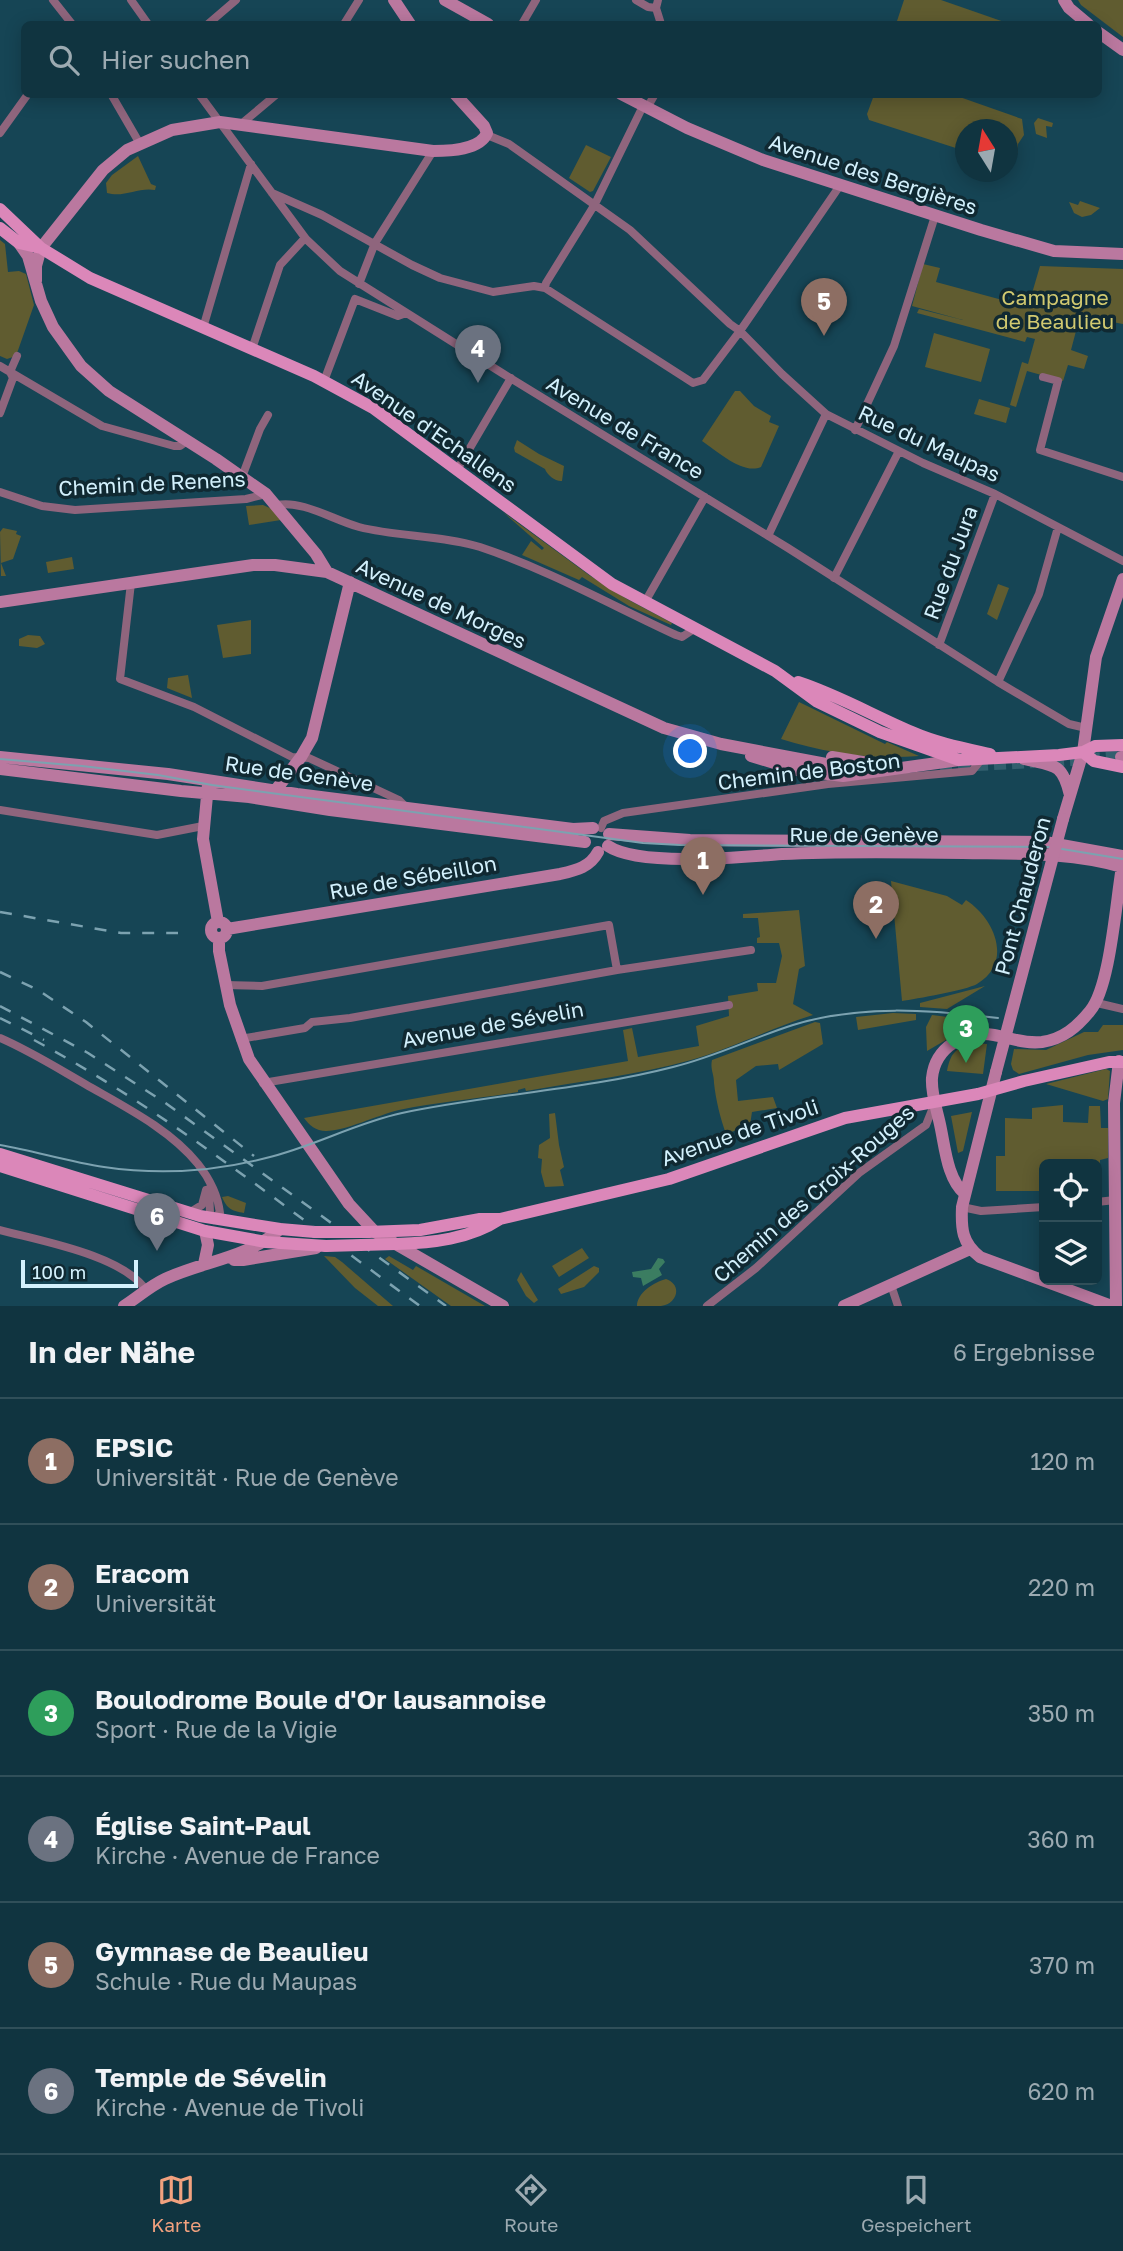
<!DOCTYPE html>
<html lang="de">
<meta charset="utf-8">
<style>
body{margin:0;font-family:"Golos Text",sans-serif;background:#193c47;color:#f1f3f6}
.controls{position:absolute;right:21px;bottom:21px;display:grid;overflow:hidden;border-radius:10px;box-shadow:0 4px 18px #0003}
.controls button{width:63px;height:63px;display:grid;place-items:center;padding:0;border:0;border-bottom:2px solid #304f59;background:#103440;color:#f1f3f6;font:35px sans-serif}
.compass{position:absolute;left:955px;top:119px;width:63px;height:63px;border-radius:50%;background:#103440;box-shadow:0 4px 18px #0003;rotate:349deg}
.scale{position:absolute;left:21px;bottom:18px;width:117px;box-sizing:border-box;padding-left:7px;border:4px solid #d3f1fd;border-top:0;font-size:19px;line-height:24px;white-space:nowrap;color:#d3f1fd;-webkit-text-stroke:5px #102932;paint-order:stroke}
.you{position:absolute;left:691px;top:752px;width:24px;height:24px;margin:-18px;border:5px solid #fff;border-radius:50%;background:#1a73e8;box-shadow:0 0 0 10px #1a73e833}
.badge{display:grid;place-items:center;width:46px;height:46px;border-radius:50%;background:#f2a17e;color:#fff;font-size:23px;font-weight:700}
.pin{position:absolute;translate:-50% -58px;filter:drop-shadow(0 2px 4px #0008)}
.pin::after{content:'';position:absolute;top:37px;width:24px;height:21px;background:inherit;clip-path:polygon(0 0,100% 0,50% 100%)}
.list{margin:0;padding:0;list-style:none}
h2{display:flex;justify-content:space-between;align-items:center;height:91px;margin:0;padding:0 28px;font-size:30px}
h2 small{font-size:23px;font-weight:400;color:#9caab1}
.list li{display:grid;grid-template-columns:46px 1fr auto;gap:21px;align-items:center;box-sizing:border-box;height:126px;padding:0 28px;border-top:2px solid #304f59}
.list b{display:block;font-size:26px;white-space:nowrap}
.list p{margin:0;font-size:23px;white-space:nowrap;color:#9caab1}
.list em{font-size:23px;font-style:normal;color:#9caab1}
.icon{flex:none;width:38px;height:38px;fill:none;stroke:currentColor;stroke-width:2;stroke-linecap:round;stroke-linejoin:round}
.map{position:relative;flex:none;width:1123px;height:1306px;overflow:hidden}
.search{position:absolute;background:#103440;box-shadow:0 4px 18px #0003;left:21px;right:21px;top:21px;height:77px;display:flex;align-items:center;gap:18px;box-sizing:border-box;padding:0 24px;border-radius:10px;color:#9caab1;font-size:26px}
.sheet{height:847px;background:#103440}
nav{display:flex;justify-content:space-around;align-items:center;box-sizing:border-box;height:98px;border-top:2px solid #304f59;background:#103440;font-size:19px;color:#9caab1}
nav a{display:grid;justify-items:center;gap:4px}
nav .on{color:#f2a17e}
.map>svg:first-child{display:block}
</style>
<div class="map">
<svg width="1123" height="1306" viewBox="0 0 1123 1306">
<rect width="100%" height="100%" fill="#164555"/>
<path fill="#605c30" d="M 904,0 L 941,0 L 1010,24 L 896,24 Z
M 1078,0 L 1123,0 L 1123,37 L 1081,5 Z
M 874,95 L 954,95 L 1022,119 L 1024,135 L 1018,144 L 1018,152 L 1008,163 L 1007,130 L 965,130 L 965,151 L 869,120 L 867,114 Z
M 1038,118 L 1053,123 L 1052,127 L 1046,126 L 1047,138 L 1036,134 L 1034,123 Z
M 586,145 L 611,157 L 593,191 L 590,192 L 569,178 Z
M 138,156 L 151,184 L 156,186 L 155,190 C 138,187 124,198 107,193 L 106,183 L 112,175 Z
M 1080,201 L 1100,208 L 1091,215 L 1082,217 L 1074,213 L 1069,202 L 1078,205 Z
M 0,240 L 5,244 L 8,272 L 19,271 L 26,274 L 34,305 L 16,356 L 7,359 L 0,356 Z
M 923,264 L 940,268 L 936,282 L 1028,307 L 1040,266 L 1123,269 L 1123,324 L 1080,316 L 1071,350 L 1088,356 L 1084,369 L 1068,365 L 1063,381 L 1027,371 L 1016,407 L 1010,405 L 1022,362 L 1028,364 L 1035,339 L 1027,337 L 1025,342 L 917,313 L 919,309 L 963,320 L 912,306 Z
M 934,333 L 990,349 L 981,382 L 925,367 Z
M 735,391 L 740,391 L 754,406 L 771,416 L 769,422 L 779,426 L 761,467 C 743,475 717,451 702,441 Z
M 979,399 L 1010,408 L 1006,423 L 974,414 Z
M 517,440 L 539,454 L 564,466 L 562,481 C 556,482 547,475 545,469 L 515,452 L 514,448 Z
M 263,505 L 272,509 L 281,520 L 249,525 L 246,506 Z
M 503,512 L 589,575 L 627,599 L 672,623 L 671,625 L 629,606 L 582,577 L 579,580 L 522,555 L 531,541 L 542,550 L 544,548 Z
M 3,528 L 17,531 L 16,534 L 21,536 L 13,559 L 1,563 L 6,576 L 1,576 L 0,532 Z
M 72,557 L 74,569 L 48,573 L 46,562 Z
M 998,584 L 1009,588 L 997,620 L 987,614 Z
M 251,620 L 251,654 L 223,658 L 217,625 Z
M 28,635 L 40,636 L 45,644 L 37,648 L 19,646 L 19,639 Z
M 188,675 L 192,698 L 167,688 L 168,678 Z
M 799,702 L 885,744 L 887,742 L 919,756 C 873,760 825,753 781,739 Z
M 891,881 L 947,896 L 962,905 L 966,900 C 994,918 1014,962 977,984 C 967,990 915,999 902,1001 Z
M 799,910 L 805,966 L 799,969 L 793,1004 L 813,1015 C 771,1028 732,1048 691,1060 C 638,1075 581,1081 526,1091 L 525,1088 L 518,1090 L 518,1092 C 478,1099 438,1102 399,1110 C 378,1115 345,1131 326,1131 C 316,1131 309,1125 304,1118 L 628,1061 L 623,1030 L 632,1028 L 638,1057 L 699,1046 L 696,1026 L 729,1016 L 728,996 L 758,991 L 757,983 L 776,983 L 782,956 L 779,943 L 757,943 L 757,938 L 760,937 L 758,918 L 743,918 L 743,914 Z
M 985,986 L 947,1009 L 920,1007 L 920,1003 Z
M 893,1013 L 916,1014 L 916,1020 L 858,1030 L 856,1017 Z
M 932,1015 L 987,1022 L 987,1024 L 963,1030 L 927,1051 L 926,1027 Z
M 815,1022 L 820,1023 L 823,1044 L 779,1070 L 778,1064 L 756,1066 L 736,1080 L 738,1101 L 773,1097 L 777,1108 L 752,1112 L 750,1125 L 726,1134 C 720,1117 716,1101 714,1083 C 714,1074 710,1069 712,1060 Z
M 1103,1025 L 1123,1025 L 1123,1050 L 1088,1055 L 1019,1074 L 1013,1070 L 1011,1064 L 1014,1049 L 1046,1050 L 1084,1032 L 1098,1032 Z
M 973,1043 L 987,1044 L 983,1074 L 947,1071 C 951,1052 955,1049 973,1043 Z
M 1106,1069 L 1110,1071 L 1108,1099 L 1103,1101 L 1046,1084 Z
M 1063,1105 L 1063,1122 L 1088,1123 L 1089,1106 L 1100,1106 L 1101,1128 L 1108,1128 L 1108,1158 L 1100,1160 L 1100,1191 L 1097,1191 L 1097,1164 L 1044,1164 L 1044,1191 L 996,1191 L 996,1156 L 1005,1156 L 1005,1118 L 1032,1119 L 1032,1108 Z
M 972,1112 L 963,1151 L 958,1153 L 951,1116 Z
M 555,1113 L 559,1145 L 564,1167 L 560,1170 L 564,1186 L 545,1187 L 541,1172 L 542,1159 L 538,1158 L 539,1145 L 550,1138 L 549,1114 Z
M 228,1196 L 246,1203 L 244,1213 C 232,1211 227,1209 222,1197 Z
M 582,1248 L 589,1258 L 559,1277 L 552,1266 Z
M 324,1256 L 335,1257 L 342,1262 L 393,1306 L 378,1306 L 355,1288 Z
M 389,1256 L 413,1270 L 416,1266 L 485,1306 L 451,1306 L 385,1259 Z
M 594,1266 L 599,1268 L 599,1272 L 584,1287 L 561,1294 L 558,1289 Z
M 521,1272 L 538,1300 L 534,1303 L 526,1296 L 517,1280 Z
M 666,1279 C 683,1285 677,1304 661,1306 C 654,1306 645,1306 637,1306 C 637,1293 654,1282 666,1279 Z"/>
<path fill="#3b7d61" d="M 658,1258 L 663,1259 L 665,1262 L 659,1269 L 662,1275 L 643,1286 L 641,1278 L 633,1277 L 632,1272 L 651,1269 Z"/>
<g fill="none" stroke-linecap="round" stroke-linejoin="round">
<path stroke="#325f6e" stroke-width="12" stroke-dasharray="12 6" stroke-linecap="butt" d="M 1052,761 L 1121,757
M 842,767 L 873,768
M 940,767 L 1034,762"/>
<path stroke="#8f657d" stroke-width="8" d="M 53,0 L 72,24
M 131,0 L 148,24
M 636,0 L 648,7 L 656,8
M 658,0 L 656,8 L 661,24
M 208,24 L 236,0
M 344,24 L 359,0
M 522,24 L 536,0
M 111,94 L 140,144
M 199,94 L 306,239 L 340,271 L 502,373 L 788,548 L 998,682 L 1069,724 L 1086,728
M 647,108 L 655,94
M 240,125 L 277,94
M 0,133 L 28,94
M 487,135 L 509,144 L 630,230 L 730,324 L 740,331 L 782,374 L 826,414 L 923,463 L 995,494 L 1123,561
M 272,193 L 322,215 L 412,265 L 440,278 L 493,292 L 534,286 L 545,288 L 693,383 L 703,380 L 740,331 L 841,184
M 359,284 L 375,243 L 433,151
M 545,288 L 546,283 L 595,204 L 643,106
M 203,328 L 251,164
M 252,349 L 280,265 L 305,238
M 0,366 L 102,426 L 174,446 L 180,446 L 187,441
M 1043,377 L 1058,381 L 1040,450 L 1123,477
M 324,381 L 355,299 L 398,316 L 406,313
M 0,413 L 13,378 L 10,372 L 17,356
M 855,430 L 894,346 L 935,216
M 457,470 L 511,378
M 242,477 L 260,429 L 268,415
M 0,492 L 42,506 L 75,510 L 246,499 L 266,494
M 277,505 C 303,500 333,520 359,527 C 398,537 441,535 480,547 C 549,570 611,605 676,635 L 682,637 L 694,629
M 768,536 L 826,414
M 834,578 L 899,451
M 131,583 L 120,679 L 194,707 L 292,757 L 309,758 L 399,800 L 405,806
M 645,602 L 705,497
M 939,645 L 995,494
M 998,682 L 1039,594 L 1058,527
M 0,810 L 157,835 L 203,826
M 601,828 L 604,821 L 623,813 L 828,784 L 972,771 L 981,760
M 225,985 L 262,986 L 609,925 L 617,970
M 1097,1003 L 1123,1009
M 0,1038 C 30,1051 57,1068 85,1084 C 123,1106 170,1129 198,1164 C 209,1178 218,1196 220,1213 L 213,1218
M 240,1039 L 305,1028 L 312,1022 L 350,1018 L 617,970 L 751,950
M 263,1083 L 729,1005
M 209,1189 L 210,1213 L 214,1220
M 1097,1202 L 1115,1200
M 962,1207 L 981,1211 L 1044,1207
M 189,1213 L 202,1205 L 206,1190
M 0,1230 C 41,1241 122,1255 146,1290
M 891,1285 L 898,1306
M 707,1306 L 756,1268 L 859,1173 L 926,1125 L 934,1105"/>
<path stroke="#ba789f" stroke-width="12" d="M 394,0 L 410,24
M 445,0 L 488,24
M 1064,0 L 1069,8 L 1088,24
M 1098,32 L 1123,50
M 621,94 L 687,128 L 763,160 L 981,230 L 1054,251 L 1123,254
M 19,243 L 28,256 L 41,301 L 53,327 L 81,366 L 109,391 L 216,459 L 266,494 L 316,554 L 327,572
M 36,281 L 36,266 L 41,248 L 103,170 L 127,150 L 172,130 L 220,122 L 433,151 C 450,151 480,150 487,133 L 484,126 L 455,94
M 0,602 L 253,565 L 275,565 L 327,572 L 664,728 L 721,744 L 842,767
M 751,756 L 797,770 L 843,776 L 959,760
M 0,757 L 168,774 L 297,794 L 573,829 L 593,828
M 832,757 L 887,766
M 1121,757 L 1123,757
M 1024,759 C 1054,766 1062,762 1070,795
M 0,769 L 181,791 L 249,797 L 330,810 L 585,842
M 208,785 L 203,839 L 218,922
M 272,795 L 301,757 L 312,738 L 350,582
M 1063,819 L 1083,752 L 1096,657 L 1123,579
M 609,834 L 690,840 L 1045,842 L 1123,856
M 608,846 C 639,867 743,857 782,854 C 842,851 903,852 963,853 C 1016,854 1071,852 1122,867
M211 930a8 8 0 1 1 16 0a8 8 0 1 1-16 0Z
M 227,929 L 560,874 C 577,870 590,867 598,852
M 219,938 L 219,951 L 230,1005 L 249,1059 L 349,1204 L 375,1232 L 503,1306
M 996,1072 L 962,1207 C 961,1229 962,1243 980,1257 L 1112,1306
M 965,1194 C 946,1178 945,1144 939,1120 C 936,1107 931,1092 932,1078 C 935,1047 965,1030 994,1035 C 1010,1038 1025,1044 1042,1042 C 1063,1039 1077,1027 1090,1011 C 1111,986 1116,897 1123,861
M 234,1260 L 243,1260 L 316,1248
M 204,1264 L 208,1245 L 205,1231
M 124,1306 C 138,1297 150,1286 165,1279 C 204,1261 248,1258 280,1229
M 844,1306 L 970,1249
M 1116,1306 L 1114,1103 L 1119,1061"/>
<path stroke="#db87b9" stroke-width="12" d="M 0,209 L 41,248 L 90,278 L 314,376 L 373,408 L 612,584 L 775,671 L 816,701 L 880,732 L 959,760 L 1059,755 L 1083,752 L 1095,746 L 1123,745
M 0,228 L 19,243 L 41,248
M 798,682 C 838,695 874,716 912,732 C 937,743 963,748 990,754
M 1083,752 L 1094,761 L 1123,767
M 0,1154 L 200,1216 L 280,1229 L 315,1232
M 0,1166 L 205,1231 L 266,1242 L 326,1246
M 368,1232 L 420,1230 L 480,1219 L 500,1219 L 669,1179 L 845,1118 L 978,1094 L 1024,1081 L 1109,1062 L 1123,1062
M 396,1244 C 432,1243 470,1239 500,1219"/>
<path stroke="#7ca2b0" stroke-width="2" d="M 0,759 L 82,766 L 158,775 L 212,785 L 643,843 L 680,845 L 1050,847 L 1123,859
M 0,1145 C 35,1151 69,1162 104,1167 C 159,1175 212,1172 266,1158 C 313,1147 355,1123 402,1113 C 492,1094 584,1090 673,1067 C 715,1057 752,1038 793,1025 C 861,1004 929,1010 998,1018"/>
<path stroke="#7ca2b0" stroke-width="2.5" stroke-dasharray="12 12" stroke-linecap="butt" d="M 0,912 L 121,933 L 178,933
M 0,972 L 38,990 L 86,1022 L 254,1156
M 0,1006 L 88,1053 L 164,1102 L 446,1306
M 0,1018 L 44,1040
M 34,1040 C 172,1114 294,1215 420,1306"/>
<path stroke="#ba789f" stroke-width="12" d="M 996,1072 L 1063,819"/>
<path stroke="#db87b9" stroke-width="12" d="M 315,1232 L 368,1232
M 326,1246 L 396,1244"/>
</g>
<g text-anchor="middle" stroke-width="7" stroke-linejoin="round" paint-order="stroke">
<g font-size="21" fill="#d3f1fd" stroke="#102932">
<text transform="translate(873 175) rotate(18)" y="7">Avenue des Bergières</text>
<text transform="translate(625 428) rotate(31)" y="7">Avenue de France</text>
<text transform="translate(434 432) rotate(35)" y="7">Avenue d'Echallens</text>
<text transform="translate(929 444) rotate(25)" y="7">Rue du Maupas</text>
<text transform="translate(152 484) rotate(-3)" y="7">Chemin de Renens</text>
<text transform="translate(951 563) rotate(-70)" y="7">Rue du Jura</text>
<text transform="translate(441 604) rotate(25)" y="7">Avenue de Morges</text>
<text transform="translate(809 772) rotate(-7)" y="7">Chemin de Boston</text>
<text transform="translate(299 774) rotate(8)" y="7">Rue de Genève</text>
<text x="864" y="842">Rue de Genève</text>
<text transform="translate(413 878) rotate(-10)" y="7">Rue de Sébeillon</text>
<text transform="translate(1023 896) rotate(-75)" y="7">Pont Chauderon</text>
<text transform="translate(493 1025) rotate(-10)" y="7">Avenue de Sévelin</text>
<text transform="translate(740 1133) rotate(-19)" y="7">Avenue de Tivoli</text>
<text transform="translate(814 1194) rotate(-41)" y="7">Chemin des Croix-Rouges</text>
</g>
<g font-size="21" fill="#d1c970" stroke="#102932">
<text x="1055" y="305">Campagne<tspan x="1055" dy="24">de Beaulieu</tspan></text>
</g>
</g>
</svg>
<div class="controls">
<button><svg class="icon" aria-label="locate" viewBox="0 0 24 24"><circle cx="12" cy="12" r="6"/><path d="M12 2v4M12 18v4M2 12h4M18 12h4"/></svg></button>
<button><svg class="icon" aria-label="layers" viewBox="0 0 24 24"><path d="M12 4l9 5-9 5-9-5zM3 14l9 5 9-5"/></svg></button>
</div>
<svg class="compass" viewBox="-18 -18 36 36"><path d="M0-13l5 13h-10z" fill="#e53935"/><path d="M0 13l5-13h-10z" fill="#9caab1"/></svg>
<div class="scale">100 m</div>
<div class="you"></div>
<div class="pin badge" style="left:703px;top:895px;background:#8d6e63">1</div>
<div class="pin badge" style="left:876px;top:939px;background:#8d6e63">2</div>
<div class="pin badge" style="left:966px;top:1063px;background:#2e9e5b">3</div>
<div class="pin badge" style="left:478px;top:383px;background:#6b7280">4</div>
<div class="pin badge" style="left:824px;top:336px;background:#8d6e63">5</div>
<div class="pin badge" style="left:157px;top:1251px;background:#6b7280">6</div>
<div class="search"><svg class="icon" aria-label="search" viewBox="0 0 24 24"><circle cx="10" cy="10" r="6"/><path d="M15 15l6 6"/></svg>Hier suchen</div>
</div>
<section class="sheet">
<h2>In der Nähe<small>6 Ergebnisse</small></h2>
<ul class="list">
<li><span class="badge" style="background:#8d6e63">1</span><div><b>EPSIC</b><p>Universität · Rue de Genève</p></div><em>120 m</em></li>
<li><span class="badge" style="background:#8d6e63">2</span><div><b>Eracom</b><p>Universität</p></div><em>220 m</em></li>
<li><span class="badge" style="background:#2e9e5b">3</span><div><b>Boulodrome Boule d'Or lausannoise</b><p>Sport · Rue de la Vigie</p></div><em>350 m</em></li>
<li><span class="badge" style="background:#6b7280">4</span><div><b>Église Saint-Paul</b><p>Kirche · Avenue de France</p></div><em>360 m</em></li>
<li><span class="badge" style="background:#8d6e63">5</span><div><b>Gymnase de Beaulieu</b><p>Schule · Rue du Maupas</p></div><em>370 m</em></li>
<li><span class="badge" style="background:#6b7280">6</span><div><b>Temple de Sévelin</b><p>Kirche · Avenue de Tivoli</p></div><em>620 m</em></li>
</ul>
</section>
<nav>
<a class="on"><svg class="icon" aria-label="map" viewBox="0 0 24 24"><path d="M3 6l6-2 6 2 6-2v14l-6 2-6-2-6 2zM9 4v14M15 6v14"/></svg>Karte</a>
<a><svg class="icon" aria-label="directions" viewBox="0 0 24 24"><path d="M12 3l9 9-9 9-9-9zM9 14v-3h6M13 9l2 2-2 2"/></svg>Route</a>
<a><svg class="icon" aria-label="saved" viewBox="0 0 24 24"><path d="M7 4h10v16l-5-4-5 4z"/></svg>Gespeichert</a>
</nav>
